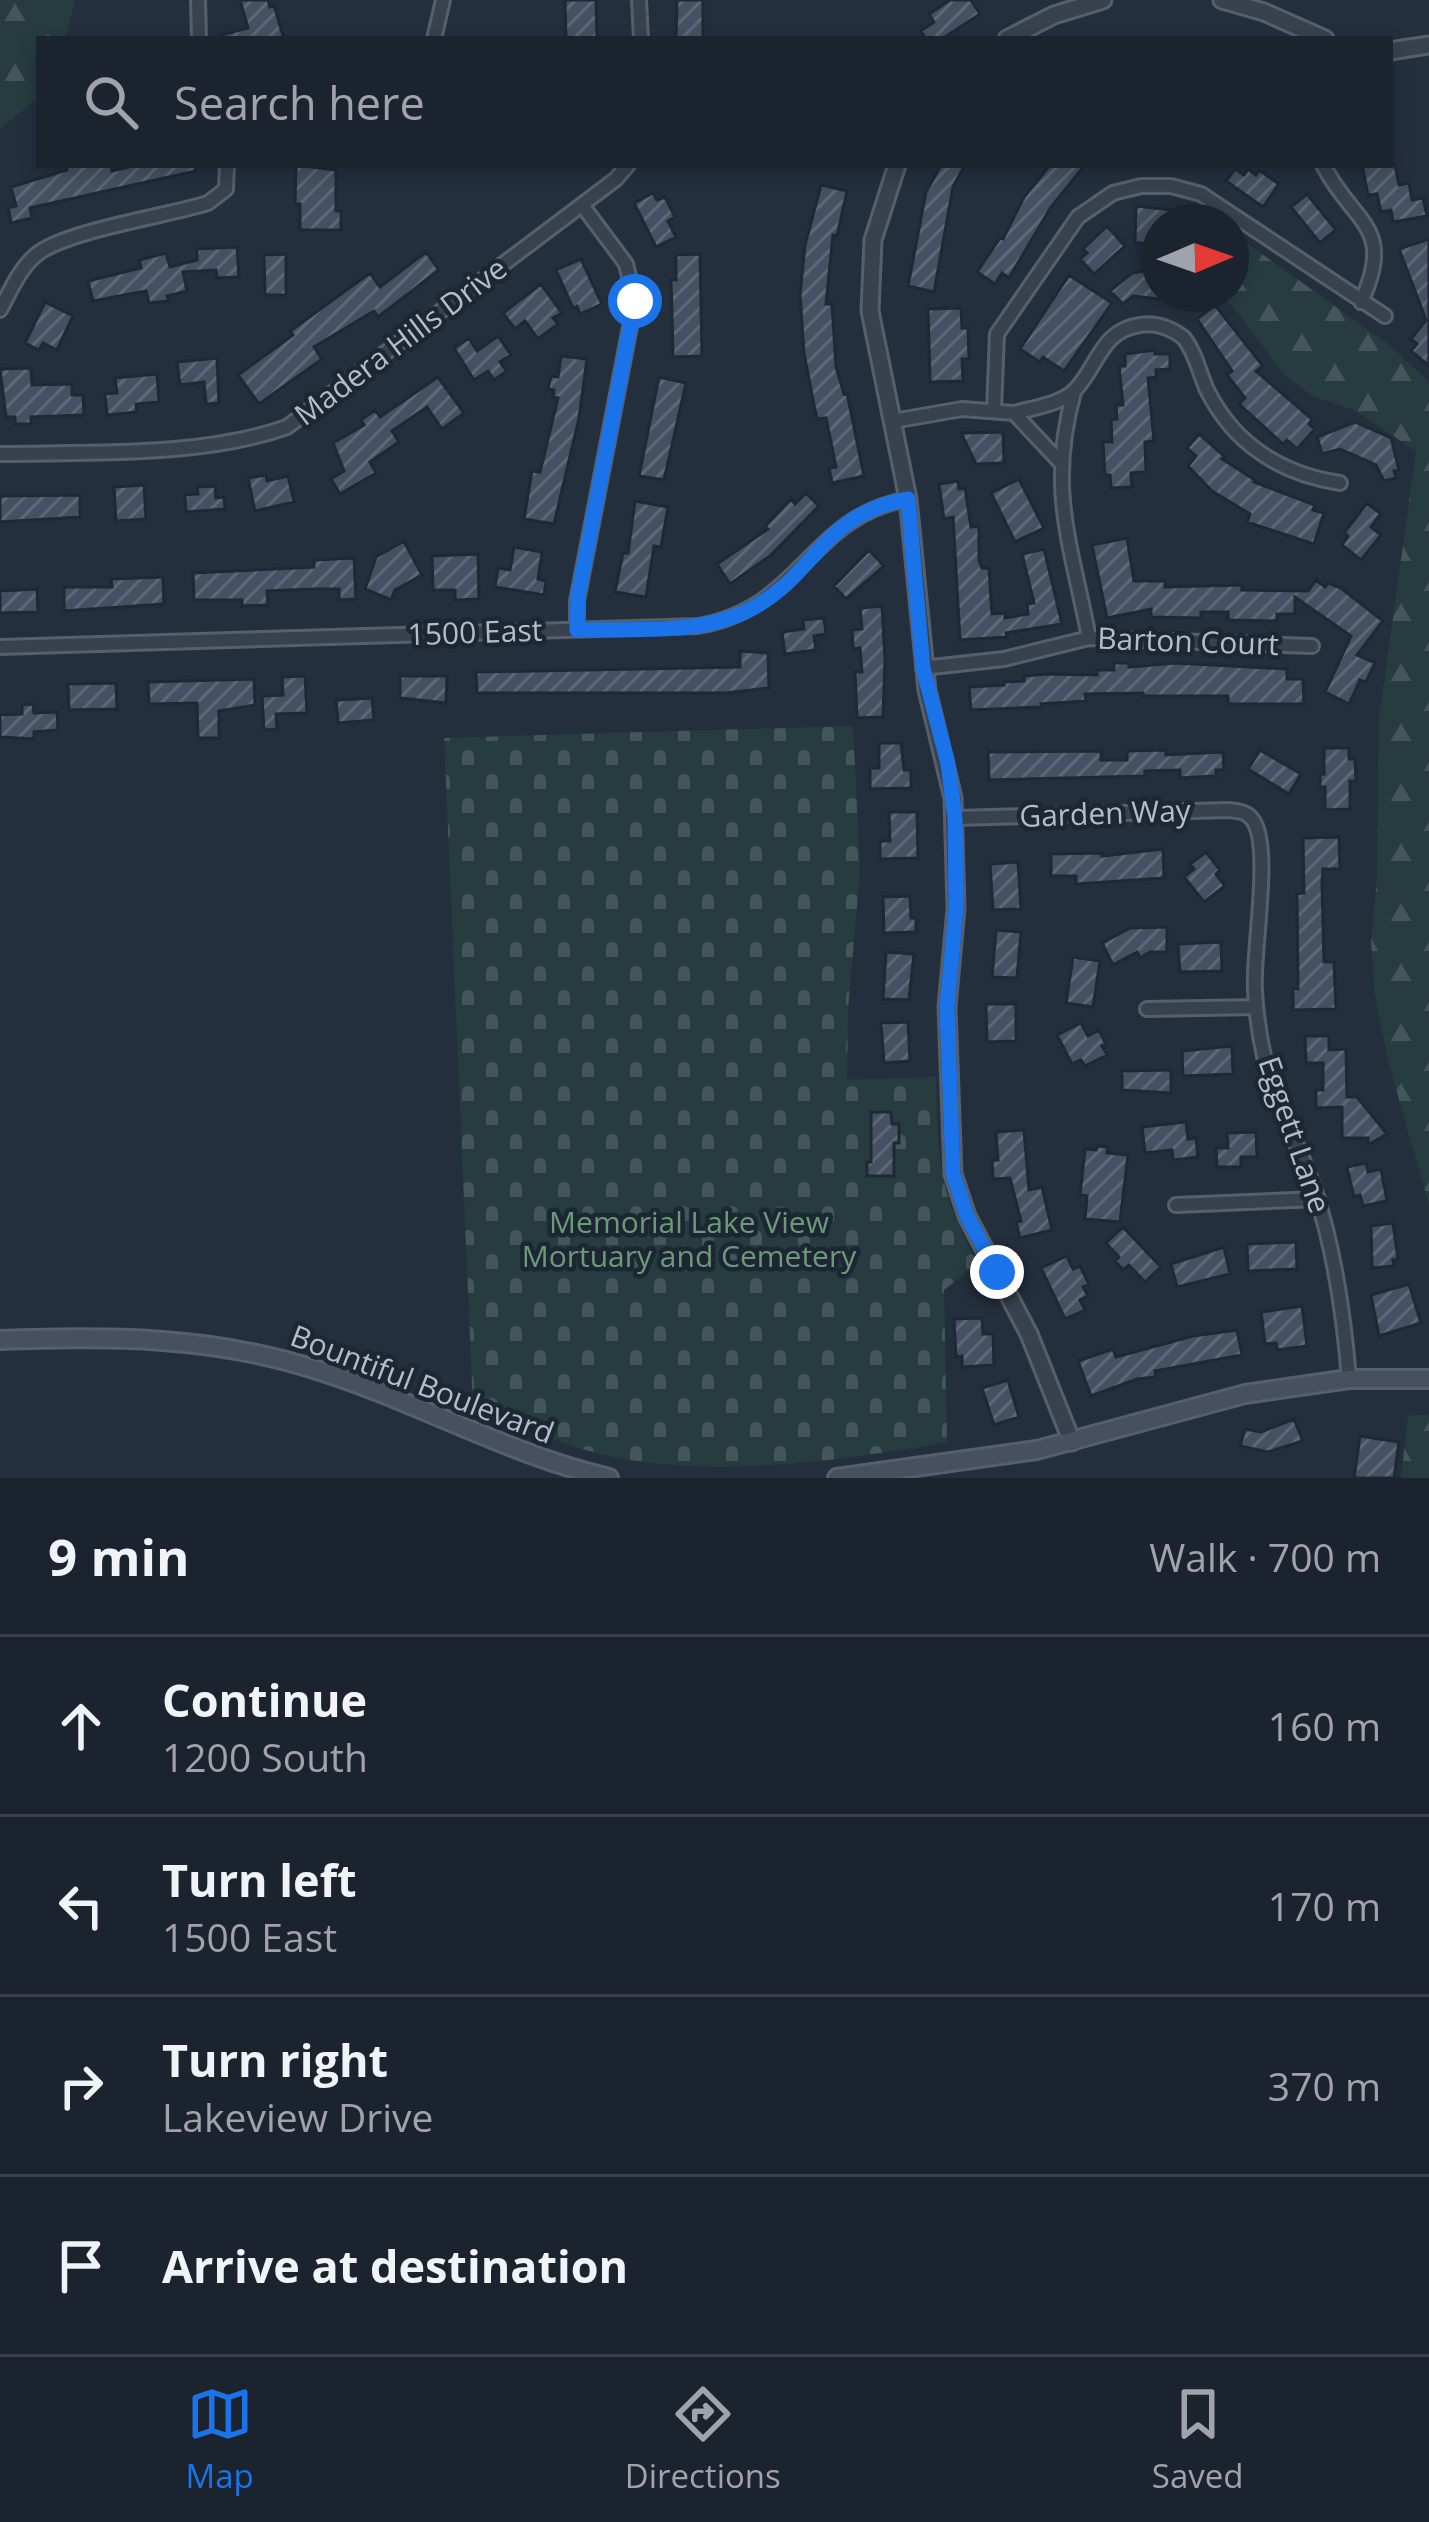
<!DOCTYPE html>
<meta charset="utf-8">
<style>
body{margin:0;font-family:"Open Sans",sans-serif;background:#242b36;color:#f1f3f6}
.compass{position:absolute;left:1141px;top:204px;width:108px;height:108px;border-radius:50%;background:#1b232e;box-shadow:0 6px 18px #0003;rotate:88deg}
.stop{position:absolute;width:36px;height:36px;margin:-27px;border:9px solid #1a73e8;border-radius:50%;background:#fff}
.stop.end{background:#1a73e8;border-color:#fff;box-shadow:0 3px 12px #0008}
.list{margin:0;padding:0;list-style:none}
h2{display:flex;justify-content:space-between;align-items:center;height:156px;margin:0;padding:0 48px;font-size:51px}
h2 small{font-size:39px;font-weight:400;color:#a0a4aa}
.list li{display:grid;grid-template-columns:78px 1fr auto;gap:36px;align-items:center;box-sizing:border-box;height:180px;padding:0 48px;border-top:3px solid #39404a}
.list b{display:block;font-size:45px;white-space:nowrap}
.list p{margin:0;font-size:39px;white-space:nowrap;color:#a0a4aa}
.list em{font-size:39px;font-style:normal;color:#a0a4aa}
.icon{flex:none;width:66px;height:66px;fill:none;stroke:currentColor;stroke-width:2;stroke-linecap:round;stroke-linejoin:round}
.map{position:relative;flex:none;width:1429px;height:1478px;overflow:hidden}
.search{position:absolute;background:#1b232e;box-shadow:0 6px 18px #0003;left:36px;right:36px;top:36px;height:132px;display:flex;align-items:center;gap:30px;box-sizing:border-box;padding:0 42px;border-radius:0px;color:#a0a4aa;font-size:45px}
.sheet{height:876px;background:#1b232e}
nav{display:flex;justify-content:space-around;align-items:center;box-sizing:border-box;height:168px;border-top:3px solid #39404a;background:#1b232e;font-size:33px;color:#a0a4aa}
nav a{display:grid;justify-items:center;gap:6px}
nav .on{color:#1a73e8}
.map>svg:first-child{display:block}
</style>
<div class="map">
<svg width="1429" height="1478" viewBox="0 0 1429 1478">
<defs>
<pattern id="forest-firs" width="22" height="20" patternUnits="userSpaceOnUse" patternTransform="scale(3)"><rect width="22" height="20" fill="#263c3f"/><path d="M5 1l3.5 6h-7zM16 11l3.5 6h-7z" fill="#435659"/></pattern>
<pattern id="cemetery-stones" width="16" height="16" patternUnits="userSpaceOnUse" patternTransform="scale(3)"><rect width="16" height="16" fill="#263c3f"/><path d="M2 7V4a2 2 0 0 1 4 0v3zM10 15v-3a2 2 0 0 1 4 0v3z" fill="#435659"/></pattern>
<pattern id="building-hatch" width="6" height="6" patternUnits="userSpaceOnUse" patternTransform="scale(3)"><rect width="6" height="6" fill="#455162"/><path d="M-1 1l2-2M0 6l6-6M5 7l2-2" fill="none" stroke="#5d6877"/></pattern>
</defs>
<rect width="100%" height="100%" fill="#242f3e"/>
<path fill="url(#forest-firs)" d="M 0,0 L 75,0 L 65,39 L 39,39 L 39,97 L 0,129 Z
M 1231,232 L 1388,344 L 1429,382 L 1429,1206 L 1388,1060 L 1375,996 L 1371,941 L 1377,878 L 1379,719 L 1416,451 L 1352,409 L 1313,396 L 1285,376 L 1235,309 L 1219,294 L 1231,294 Z
M 1429,1415 L 1429,1478 L 1401,1478 L 1408,1416 Z"/>
<path fill="url(#cemetery-stones)" d="M 853,726 L 860,872 L 848,1009 L 847,1080 L 936,1077 C 938,1160 937,1189 978,1264 L 944,1290 L 947,1442 C 839,1461 722,1478 613,1457 C 565,1446 519,1427 473,1408 L 444,738 Z"/>
<path fill="url(#building-hatch)" stroke="#1f2835" stroke-width="3" d="M 240,0 L 268,0 L 270,7 L 274,5 L 284,39 L 221,39 L 221,35 L 248,28 Z
M 565,0 L 596,0 L 597,39 L 566,39 Z
M 677,0 L 703,0 L 703,39 L 676,39 Z
M 950,0 L 971,0 L 980,14 L 942,39 L 926,39 L 921,31 L 934,22 L 929,14 Z
M 66,165 L 111,165 L 112,171 L 137,165 L 195,165 L 196,171 L 30,208 L 32,218 L 11,223 L 8,208 L 16,206 L 11,187 L 67,170 Z
M 296,165 L 336,170 L 336,211 L 341,211 L 341,230 L 300,230 L 300,204 L 295,204 Z
M 941,165 L 965,165 L 953,187 L 934,292 L 908,286 L 926,192 Z
M 1050,165 L 1085,165 L 1051,207 L 1009,278 L 1002,273 L 995,284 L 977,272 L 1000,238 L 1003,239 L 1024,197 Z
M 1362,165 L 1395,165 L 1399,185 L 1409,183 L 1412,200 L 1423,198 L 1427,216 L 1393,222 L 1391,210 L 1381,212 L 1377,194 L 1368,195 Z
M 1235,169 L 1244,175 L 1248,169 L 1256,175 L 1259,170 L 1279,184 L 1263,207 L 1226,181 Z
M 821,185 L 847,191 L 837,236 L 833,235 L 826,304 L 832,304 L 836,367 L 844,394 L 847,393 L 864,476 L 832,483 L 829,468 L 836,467 L 826,418 L 817,419 L 813,400 L 804,353 L 800,295 L 805,245 Z
M 653,193 L 657,200 L 665,197 L 675,217 L 668,221 L 676,237 L 656,247 L 634,203 Z
M 1307,194 L 1336,230 L 1320,243 L 1291,207 Z
M 1136,206 L 1181,211 L 1181,222 L 1159,222 L 1159,243 L 1135,243 Z
M 1107,226 L 1125,246 L 1094,274 L 1080,259 L 1087,253 L 1083,249 Z
M 1429,239 L 1429,366 L 1411,351 L 1417,344 L 1411,339 L 1426,320 L 1399,249 Z
M 237,247 L 239,277 L 217,278 L 216,270 L 183,272 L 187,291 L 167,296 L 169,301 L 149,303 L 146,291 L 93,301 L 88,281 L 141,268 L 139,260 L 166,253 L 170,267 L 197,260 L 197,249 Z
M 426,252 L 439,270 L 378,317 L 374,311 L 314,347 L 322,359 L 259,404 L 238,375 L 293,335 L 290,331 L 370,273 L 380,287 Z
M 286,254 L 286,295 L 265,295 L 264,255 Z
M 700,254 L 702,356 L 673,357 L 671,280 L 676,280 L 676,255 Z
M 581,259 L 602,304 L 580,314 L 577,306 L 573,308 L 556,270 Z
M 1144,271 L 1159,272 L 1159,299 L 1133,296 L 1123,304 L 1110,291 L 1132,273 Z
M 1069,275 L 1112,303 L 1064,371 L 1043,357 L 1040,362 L 1020,349 Z
M 541,284 L 562,313 L 553,318 L 558,324 L 538,339 L 525,321 L 515,329 L 503,313 Z
M 45,302 L 73,316 L 57,350 L 43,343 L 39,350 L 25,343 Z
M 1215,305 L 1263,366 L 1256,371 L 1312,419 L 1309,424 L 1315,429 L 1297,449 L 1287,440 L 1283,444 L 1239,404 L 1245,398 L 1227,375 L 1232,371 L 1197,319 Z
M 961,308 L 962,328 L 968,328 L 969,359 L 962,359 L 963,381 L 930,382 L 928,309 Z
M 498,336 L 511,355 L 500,362 L 507,371 L 494,380 L 488,371 L 474,380 L 454,348 L 469,338 L 477,351 Z
M 1155,350 L 1155,354 L 1170,354 L 1170,369 L 1156,370 L 1156,377 L 1148,378 L 1154,441 L 1145,442 L 1146,472 L 1131,473 L 1132,487 L 1111,488 L 1110,475 L 1105,475 L 1103,442 L 1112,442 L 1111,420 L 1117,419 L 1116,405 L 1123,405 L 1119,366 L 1125,366 L 1125,354 Z
M 561,356 L 587,359 L 579,418 L 554,524 L 524,519 L 532,471 L 540,472 L 558,398 L 553,397 L 554,390 L 548,389 L 551,376 L 558,377 Z
M 217,358 L 219,403 L 206,404 L 204,382 L 180,385 L 177,362 Z
M 31,368 L 32,385 L 72,384 L 72,395 L 83,395 L 84,415 L 31,417 L 31,424 L 15,424 L 15,417 L 6,417 L 0,369 Z
M 157,374 L 159,402 L 136,404 L 137,412 L 107,415 L 105,394 L 117,393 L 115,378 Z
M 438,377 L 464,413 L 442,429 L 427,407 L 392,431 L 399,442 L 370,462 L 376,473 L 340,494 L 331,479 L 344,471 L 333,443 L 364,425 L 361,420 L 375,410 L 380,417 Z
M 659,377 L 686,383 L 664,480 L 639,476 Z
M 1355,422 L 1391,438 L 1399,470 L 1394,471 L 1396,478 L 1384,481 L 1376,465 L 1340,449 L 1322,454 L 1317,437 Z
M 1003,432 L 1004,463 L 976,464 L 961,433 Z
M 1199,434 L 1225,457 L 1222,459 L 1255,480 L 1254,482 L 1315,505 L 1313,510 L 1324,513 L 1314,544 L 1247,522 L 1250,514 L 1212,491 L 1188,466 L 1196,456 L 1187,448 Z
M 266,475 L 267,481 L 288,476 L 294,502 L 255,511 L 248,478 Z
M 1019,479 L 1044,528 L 1015,542 L 991,493 Z
M 958,481 L 959,489 L 965,488 L 971,527 L 979,526 L 979,560 L 982,568 L 989,568 L 992,614 L 1005,613 L 1005,618 L 1028,614 L 1027,604 L 1034,603 L 1022,554 L 1044,549 L 1062,624 L 1006,633 L 1007,637 L 960,640 L 953,517 L 944,519 L 939,484 Z
M 144,485 L 146,519 L 116,521 L 114,487 Z
M 215,486 L 216,498 L 224,497 L 225,509 L 186,512 L 185,495 L 198,494 L 197,487 Z
M 806,493 L 819,506 L 770,556 L 730,584 L 717,564 L 768,529 L 765,526 L 791,499 L 795,504 Z
M 80,495 L 80,517 L 0,522 L 0,496 Z
M 635,501 L 668,507 L 661,547 L 654,546 L 646,597 L 615,592 L 623,553 L 628,553 Z
M 1367,503 L 1381,514 L 1371,527 L 1381,535 L 1361,560 L 1342,545 L 1348,536 L 1344,533 Z
M 1127,538 L 1134,581 L 1165,581 L 1165,587 L 1242,585 L 1242,590 L 1308,591 L 1316,580 L 1325,587 L 1328,583 L 1341,588 L 1383,621 L 1357,655 L 1375,663 L 1366,682 L 1360,680 L 1349,704 L 1325,692 L 1351,636 L 1295,597 L 1295,614 L 1277,614 L 1277,621 L 1228,620 L 1228,612 L 1201,612 L 1201,618 L 1151,617 L 1151,609 L 1107,618 L 1092,545 Z
M 404,541 L 422,575 L 395,590 L 391,600 L 365,589 L 376,557 Z
M 514,547 L 542,552 L 538,579 L 546,581 L 544,595 L 495,587 L 498,568 L 510,570 Z
M 869,550 L 884,566 L 846,599 L 834,586 Z
M 478,554 L 479,599 L 455,600 L 455,590 L 433,590 L 432,556 Z
M 354,558 L 356,599 L 339,600 L 339,589 L 315,589 L 267,591 L 268,605 L 242,606 L 242,600 L 194,600 L 193,573 L 314,567 L 314,560 Z
M 163,577 L 164,604 L 64,611 L 64,587 L 112,587 L 111,579 Z
M 37,589 L 38,612 L 0,613 L 0,591 Z
M 882,606 L 885,660 L 883,717 L 857,718 L 855,672 L 862,672 L 860,648 L 853,649 L 852,630 L 862,629 L 860,608 Z
M 824,618 L 826,634 L 814,636 L 816,650 L 785,654 L 782,632 L 804,629 L 803,620 Z
M 740,651 L 768,653 L 769,688 L 726,693 L 477,693 L 476,672 L 740,667 Z
M 1114,663 L 1129,663 L 1129,667 L 1175,663 L 1287,669 L 1287,679 L 1303,679 L 1304,704 L 1228,704 L 1228,696 L 1143,696 L 1143,693 L 1085,694 L 1086,701 L 1041,704 L 1041,707 L 971,710 L 969,687 L 1004,685 L 1004,682 L 1024,681 L 1024,676 L 1048,674 L 1097,675 L 1097,670 L 1114,670 Z
M 305,676 L 307,713 L 276,714 L 277,729 L 264,730 L 262,696 L 283,695 L 282,677 Z
M 400,676 L 447,676 L 446,703 L 400,698 Z
M 254,679 L 255,705 L 219,711 L 219,738 L 198,738 L 197,703 L 149,704 L 148,682 Z
M 116,683 L 117,709 L 69,710 L 68,684 Z
M 372,698 L 374,720 L 338,723 L 336,700 Z
M 33,704 L 34,713 L 57,712 L 58,730 L 34,732 L 34,739 L 0,737 L 0,715 L 22,714 L 22,705 Z
M 879,743 L 901,743 L 904,770 L 911,770 L 911,788 L 870,789 L 870,768 L 879,768 Z
M 1324,748 L 1349,748 L 1349,759 L 1355,759 L 1356,781 L 1350,781 L 1350,809 L 1325,810 L 1325,787 L 1320,787 L 1320,774 L 1324,774 Z
M 1166,750 L 1166,755 L 1223,752 L 1224,770 L 1216,770 L 1216,776 L 1180,778 L 1180,770 L 1145,771 L 1145,776 L 989,780 L 988,752 L 1101,751 L 1101,760 L 1127,760 L 1127,751 Z
M 1260,750 L 1301,774 L 1289,794 L 1248,769 Z
M 889,812 L 917,812 L 918,858 L 880,859 L 880,841 L 890,841 Z
M 1339,837 L 1340,869 L 1323,869 L 1322,882 L 1324,962 L 1334,962 L 1336,1009 L 1293,1010 L 1293,989 L 1298,989 L 1297,894 L 1304,893 L 1303,838 Z
M 1163,849 L 1164,878 L 1076,884 L 1076,876 L 1051,876 L 1051,854 L 1102,853 L 1102,856 Z
M 1206,852 L 1220,870 L 1216,874 L 1225,886 L 1204,902 L 1184,877 L 1194,869 L 1190,864 Z
M 1018,862 L 1021,909 L 993,910 L 990,864 Z
M 910,896 L 911,918 L 916,918 L 916,932 L 884,933 L 883,897 Z
M 1167,927 L 1167,952 L 1150,952 L 1140,958 L 1137,952 L 1113,965 L 1102,943 L 1130,928 Z
M 996,930 L 1021,932 L 1017,978 L 992,977 Z
M 1221,942 L 1222,971 L 1180,972 L 1178,944 Z
M 886,952 L 914,954 L 909,1000 L 883,999 Z
M 1073,957 L 1100,961 L 1093,1007 L 1066,1003 Z
M 986,1004 L 1016,1004 L 1016,1041 L 987,1042 Z
M 908,1022 L 910,1061 L 884,1063 L 881,1023 Z
M 1081,1023 L 1088,1036 L 1099,1030 L 1106,1044 L 1102,1046 L 1107,1055 L 1085,1066 L 1081,1060 L 1072,1064 L 1057,1035 Z
M 1305,1036 L 1329,1036 L 1329,1050 L 1346,1049 L 1347,1097 L 1357,1097 L 1387,1134 L 1368,1145 L 1368,1138 L 1342,1138 L 1342,1107 L 1316,1108 L 1316,1090 L 1323,1090 L 1323,1063 L 1306,1063 Z
M 1232,1046 L 1233,1074 L 1183,1076 L 1182,1051 Z
M 1171,1070 L 1171,1093 L 1122,1090 L 1122,1071 Z
M 871,1112 L 891,1112 L 892,1124 L 899,1124 L 899,1143 L 894,1143 L 894,1176 L 867,1176 L 867,1162 L 871,1162 Z
M 1186,1122 L 1188,1139 L 1196,1138 L 1198,1157 L 1173,1160 L 1172,1150 L 1145,1153 L 1142,1127 Z
M 1024,1130 L 1029,1190 L 1042,1187 L 1052,1230 L 1020,1238 L 1016,1222 L 1021,1221 L 1010,1178 L 993,1179 L 992,1160 L 998,1160 L 996,1132 Z
M 1256,1132 L 1257,1157 L 1241,1157 L 1241,1167 L 1217,1167 L 1216,1148 L 1228,1148 L 1227,1133 Z
M 1097,1146 L 1108,1147 L 1107,1153 L 1128,1155 L 1120,1222 L 1085,1219 L 1087,1196 L 1080,1195 L 1085,1149 L 1096,1150 Z
M 1366,1163 L 1368,1172 L 1381,1169 L 1387,1201 L 1363,1206 L 1360,1195 L 1354,1197 L 1347,1167 Z
M 1393,1223 L 1398,1259 L 1393,1260 L 1394,1266 L 1372,1268 L 1371,1226 Z
M 1123,1227 L 1161,1267 L 1145,1282 L 1129,1265 L 1123,1270 L 1115,1261 L 1119,1257 L 1106,1243 Z
M 1296,1242 L 1297,1269 L 1248,1271 L 1247,1244 Z
M 1224,1247 L 1230,1274 L 1177,1287 L 1171,1264 Z
M 1067,1256 L 1073,1269 L 1080,1266 L 1089,1284 L 1083,1287 L 1088,1296 L 1080,1300 L 1085,1310 L 1065,1319 L 1041,1268 Z
M 1409,1284 L 1421,1323 L 1379,1336 L 1371,1295 Z
M 1302,1306 L 1307,1346 L 1277,1350 L 1276,1343 L 1265,1344 L 1261,1312 Z
M 982,1318 L 983,1334 L 993,1334 L 994,1365 L 962,1367 L 962,1356 L 956,1357 L 954,1319 Z
M 1237,1330 L 1242,1355 L 1155,1371 L 1156,1377 L 1137,1379 L 1091,1396 L 1078,1361 L 1113,1349 L 1116,1357 L 1193,1336 Z
M 1008,1380 L 1019,1417 L 994,1425 L 982,1388 Z
M 1294,1419 L 1303,1441 L 1268,1452 L 1240,1446 L 1245,1429 L 1261,1432 Z
M 1360,1436 L 1399,1442 L 1394,1478 L 1354,1478 Z"/>
<g fill="none" stroke-linecap="round" stroke-linejoin="round">
<defs>
<path id="minor" d="M 198,0 L 199,39
M 639,0 L 641,39
M 434,39 L 443,0
M 1323,165 C 1354,225 1396,226 1361,302
M 0,310 C 10,292 19,269 36,255 C 64,231 167,216 208,203 L 226,189 L 227,165
M 1074,392 C 1047,490 1071,543 1089,638
M 994,410 L 997,334 L 1078,217 L 1113,193 L 1141,186 L 1171,186 L 1201,194 L 1385,316
M 1014,413 C 1032,408 1063,404 1076,389 C 1098,365 1102,330 1140,325 C 1157,322 1171,328 1184,338 C 1196,354 1199,372 1207,390 C 1234,444 1281,474 1340,483
M 893,421 L 962,409 L 1014,413 L 1059,461
M 0,454 C 89,452 204,457 287,427 L 616,179 L 628,165
M 577,630 L 577,601 L 635,301 L 626,264 L 582,205
M 0,647 L 698,626 C 803,608 808,517 908,499
M 923,668 L 1004,659 L 1089,638 L 1312,646
M 955,818 L 1227,810 C 1237,811 1246,811 1252,819 C 1273,844 1252,954 1255,991 C 1257,1027 1264,1064 1276,1098 C 1288,1129 1305,1159 1315,1191 C 1335,1252 1344,1316 1349,1379
M 1147,1009 L 1256,1007
M 1176,1205 L 1318,1199"/>
<path id="tertiary" d="M 1222,0 L 1264,12 L 1325,39
M 1007,39 L 1054,15 L 1103,0
M 1390,51 L 1429,45
M 897,165 L 873,240 L 870,311 L 908,499 L 927,690 L 953,798 L 956,909 L 947,1007 L 953,1174 L 967,1216 L 1029,1334 L 1072,1442"/>
<path id="secondary" d="M 0,1340 C 109,1336 212,1336 317,1370 C 416,1401 507,1454 609,1478
M 837,1478 L 1037,1450 L 1245,1394 L 1349,1379 L 1429,1379"/>
</defs>
<use href="#minor" stroke="#565f6c" stroke-width="18"/>
<use href="#tertiary" stroke="#565f6c" stroke-width="21"/>
<use href="#secondary" stroke="#565f6c" stroke-width="22"/>
<use href="#minor" stroke="#38414e" stroke-width="12"/>
<use href="#tertiary" stroke="#38414e" stroke-width="15"/>
<use href="#secondary" stroke="#465061" stroke-width="16"/>
</g>
<g fill="none" stroke-linecap="round" stroke-linejoin="round">
<path stroke="#1a73e8" stroke-width="15" d="M 635,301 L 578,596 L 577,630 C 634,628 699,636 751,609 C 819,573 819,515 908,499 L 923,668 L 948,764 L 955,818 L 956,909 L 947,1007 L 953,1174 L 967,1216 L 997,1272"/>
</g>
<g text-anchor="middle" stroke-width="9" stroke-linejoin="round" paint-order="stroke">
<g font-size="30" fill="#b4bcc9" stroke="#1d2633">
<text transform="translate(401 342) rotate(-37)" y="10">Madera Hills Drive</text>
<text transform="translate(475 633) rotate(-2)" y="10">1500 East</text>
<text transform="translate(1188 642) rotate(2)" y="10">Barton Court</text>
<text transform="translate(1105 814) rotate(-2)" y="10">Garden Way</text>
<text transform="translate(1294 1135) rotate(71)" y="10">Eggett Lane</text>
<text transform="translate(422 1385) rotate(21)" y="10">Bountiful Boulevard</text>
</g>
<g font-size="30" fill="#6b9a76" stroke="#1d2633">
<text x="689" y="1233">Memorial Lake View<tspan x="689" dy="34">Mortuary and Cemetery</tspan></text>
</g>
</g>
</svg>
<svg class="compass" viewBox="-18 -18 36 36"><path d="M0-13l5 13h-10z" fill="#e53935"/><path d="M0 13l5-13h-10z" fill="#a0a4aa"/></svg>
<div class="stop" style="left:635px;top:301px"></div>
<div class="stop end" style="left:997px;top:1272px"></div>
<div class="search"><svg class="icon" aria-label="search" viewBox="0 0 24 24"><circle cx="10" cy="10" r="6"/><path d="M15 15l6 6"/></svg>Search here</div>
</div>
<section class="sheet">
<h2>9 min<small>Walk · 700 m</small></h2>
<ul class="list">
<li><svg class="icon" aria-label="ahead" viewBox="0 0 24 24"><path d="M12 20V5M6 11l6-6 6 6"/></svg><div><b>Continue</b><p>1200 South</p></div><em>160 m</em></li>
<li><svg class="icon" aria-label="left" viewBox="0 0 24 24"><path d="M17 20v-9H6M10 6l-5 5 5 5"/></svg><div><b>Turn left</b><p>1500 East</p></div><em>170 m</em></li>
<li><svg class="icon" aria-label="right" viewBox="0 0 24 24"><path d="M7 20v-9h11M14 6l5 5-5 5"/></svg><div><b>Turn right</b><p>Lakeview Drive</p></div><em>370 m</em></li>
<li><svg class="icon" aria-label="arrive" viewBox="0 0 24 24"><path d="M6 21V4h12l-3 4 3 4H6"/></svg><div><b>Arrive at destination</b></div></li>
</ul>
</section>
<nav>
<a class="on"><svg class="icon" aria-label="map" viewBox="0 0 24 24"><path d="M3 6l6-2 6 2 6-2v14l-6 2-6-2-6 2zM9 4v14M15 6v14"/></svg>Map</a>
<a><svg class="icon" aria-label="directions" viewBox="0 0 24 24"><path d="M12 3l9 9-9 9-9-9zM9 14v-3h6M13 9l2 2-2 2"/></svg>Directions</a>
<a><svg class="icon" aria-label="saved" viewBox="0 0 24 24"><path d="M7 4h10v16l-5-4-5 4z"/></svg>Saved</a>
</nav>
